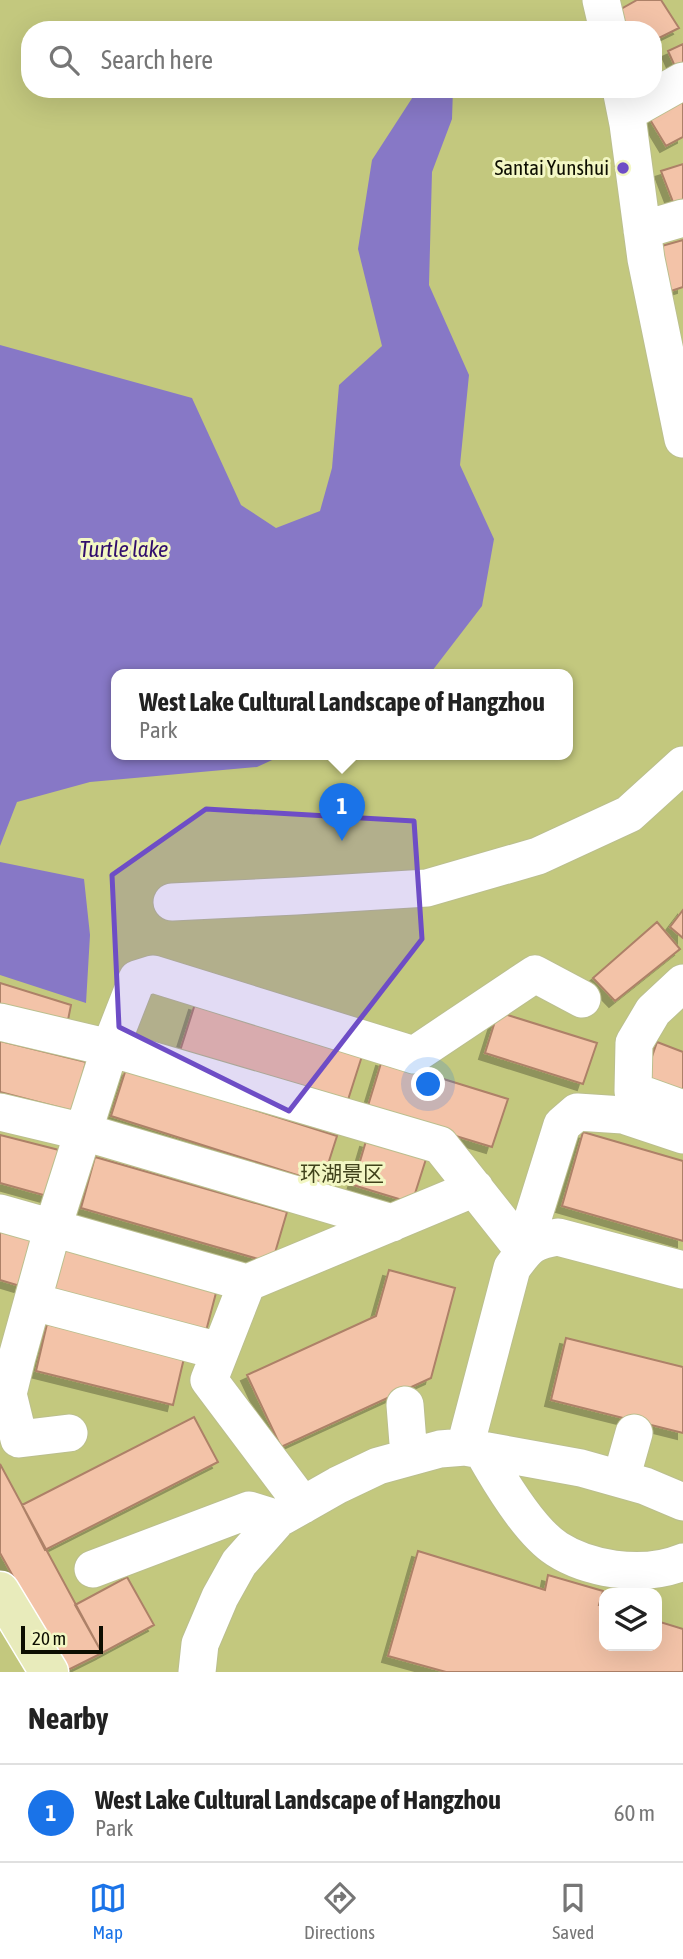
<!DOCTYPE html>
<meta charset="utf-8">
<style>
body{margin:0;font-family:"Asap Condensed","Noto Sans SC",sans-serif;background:#f6f6f6;color:#222}
.controls{position:absolute;right:21px;bottom:21px;display:grid;overflow:hidden;border-radius:14px;box-shadow:0 7px 28px #0002}
.controls button{width:63px;height:63px;display:grid;place-items:center;padding:0;border:0;border-bottom:2px solid #e0e0e0;background:#fff;color:#222;font:35px sans-serif}
.scale{position:absolute;left:21px;bottom:18px;width:82px;box-sizing:border-box;padding-left:7px;border:4px solid #0d0e01;border-top:0;font-size:19px;line-height:24px;white-space:nowrap;color:#0d0e01;-webkit-text-stroke:5px #f3f7c4;paint-order:stroke}
.you{position:absolute;left:429px;top:1085px;width:24px;height:24px;margin:-18px;border:5px solid #fff;border-radius:50%;background:#1a73e8;box-shadow:0 0 0 10px #1a73e833}
.badge{display:grid;place-items:center;width:46px;height:46px;border-radius:50%;background:#1a73e8;color:#fff;font-size:23px;font-weight:700}
.pin{position:absolute;translate:-50% -58px;filter:drop-shadow(0 2px 4px #0008)}
.pin::after{content:'';position:absolute;top:37px;width:24px;height:21px;background:inherit;clip-path:polygon(0 0,100% 0,50% 100%)}
.popup{position:absolute;left:111px;top:669px;width:462px;height:91px;box-sizing:border-box;display:grid;place-content:center;border-radius:14px;background:#fff;filter:drop-shadow(0 2px 5px #0005);font-size:23px;white-space:nowrap;color:#767676}
.popup b{font-size:26px;color:#222}
.popup::after{content:'';position:absolute;left:50%;top:100%;margin-left:-14px;border:14px solid transparent;border-top-color:#fff}
.list{margin:0;padding:0;list-style:none}
h2{display:flex;justify-content:space-between;align-items:center;height:91px;margin:0;padding:0 28px;font-size:30px}
h2 small{font-size:23px;font-weight:400;color:#767676}
.list li{display:grid;grid-template-columns:46px 1fr auto;gap:21px;align-items:center;box-sizing:border-box;height:98px;padding:0 28px;border-top:2px solid #e0e0e0}
.list b{display:block;font-size:26px;white-space:nowrap}
.list p{margin:0;font-size:23px;white-space:nowrap;color:#767676}
.list em{font-size:23px;font-style:normal;color:#767676}
.icon{flex:none;width:38px;height:38px;fill:none;stroke:currentColor;stroke-width:2;stroke-linecap:round;stroke-linejoin:round}
.map{position:relative;flex:none;width:683px;height:1672px;overflow:hidden}
.search{position:absolute;background:#fff;box-shadow:0 7px 28px #0002;left:21px;right:21px;top:21px;height:77px;display:flex;align-items:center;gap:18px;box-sizing:border-box;padding:0 24px;border-radius:28px;color:#767676;font-size:26px}
.sheet{height:189px;background:#fff}
nav{display:flex;justify-content:space-around;align-items:center;box-sizing:border-box;height:98px;border-top:2px solid #e0e0e0;background:#fff;font-size:19px;color:#767676}
nav a{display:grid;justify-items:center;gap:4px}
nav .on{color:#1a73e8}
.map>svg:first-child{display:block}
</style>
<div class="map">
<svg width="683" height="1672" viewBox="0 0 683 1672">
<defs>
<filter id="shadow"><feDropShadow dx="-6" dy="6" stdDeviation="0" flood-color="#0004"/></filter>
</defs>
<rect width="100%" height="100%" fill="#e5e9b7"/>
<path fill="#c3c87e" fill-rule="evenodd" d="M 0,0 L 683,0 L 683,1672 L 0,1672 ZM 30,30 L 653,30 L 653,89 L 30,89 ZM 116,675 L 568,675 L 568,755 L 116,755 ZM 604,1593 L 657,1593 L 657,1646 L 604,1646 Z"/>
<path fill="#8778c6" d="M 418,89 L 453,89 L 452,119 L 432,172 L 429,285 L 469,375 L 460,465 L 494,539 L 482,606 L 429,675 L 116,675 L 116,755 L 283,755 L 257,767 L 90,782 L 17,802 L 0,846 L 0,345 L 192,398 L 241,505 L 276,528 L 320,511 L 332,468 L 339,385 L 382,346 L 358,249 L 372,160 Z
M 0,862 L 84,879 L 90,935 L 86,1003 L 0,975 Z"/>
<path fill="#f3c3a8" stroke="#ad8167" stroke-width="2" filter="url(#shadow)" d="M 637,0 L 661,0 L 679,28 L 653,41 L 653,30 L 621,30 L 614,13 Z
M 683,44 L 683,71 L 678,73 L 668,51 Z
M 683,94 L 683,137 L 666,146 L 646,113 Z
M 683,164 L 683,205 L 675,207 L 661,171 Z
M 683,240 L 683,287 L 665,293 L 651,249 Z
M 683,910 L 683,938 L 670,927 Z
M 657,922 L 680,949 L 615,1001 L 593,978 Z
M 0,983 L 71,1005 L 66,1030 L 0,1012 Z
M 195,1004 L 362,1056 L 347,1103 L 180,1051 Z
M 498,1012 L 597,1043 L 583,1084 L 485,1053 Z
M 0,1041 L 86,1062 L 73,1111 L 0,1092 Z
M 657,1042 L 683,1052 L 683,1098 L 643,1083 Z
M 382,1060 L 508,1099 L 492,1147 L 367,1109 Z
M 126,1069 L 337,1136 L 322,1183 L 111,1116 Z
M 583,1132 L 683,1161 L 683,1241 L 562,1206 Z
M 0,1135 L 59,1150 L 47,1196 L 0,1183 Z
M 366,1141 L 426,1159 L 412,1203 L 353,1185 Z
M 95,1157 L 287,1212 L 272,1263 L 81,1208 Z
M 0,1229 L 34,1238 L 20,1286 L 0,1280 Z
M 65,1248 L 217,1289 L 205,1335 L 53,1292 Z
M 389,1270 L 455,1288 L 431,1378 L 281,1447 L 247,1375 L 376,1316 Z
M 47,1324 L 184,1358 L 173,1405 L 36,1371 Z
M 566,1338 L 683,1367 L 683,1433 L 551,1400 Z
M 194,1417 L 218,1462 L 45,1550 L 22,1505 Z
M 0,1464 L 102,1653 L 66,1671 L 0,1553 Z
M 418,1551 L 545,1590 L 548,1575 L 603,1591 L 599,1605 L 604,1606 L 604,1646 L 657,1646 L 657,1621 L 683,1629 L 683,1672 L 446,1672 L 388,1656 Z
M 127,1577 L 154,1625 L 102,1653 L 75,1605 Z"/>
<g fill="none" stroke-linecap="round" stroke-linejoin="round">
<defs>
<path id="minor" d="M 601,0 L 608,30
M 621,89 L 628,124 L 646,259 L 683,439
M 626,113 L 683,81
M 642,230 L 683,218
M 172,902 L 296,896 L 427,888 L 538,856 L 629,814 L 683,765
M 683,983 L 653,1011 L 634,1043 L 633,1091 L 683,1109
M 0,1022 L 110,1048 L 440,1145 L 524,1251
M 0,1112 L 84,1132 L 392,1223
M 0,1213 L 247,1283
M 538,1240 L 532,1221 L 562,1125 L 577,1112 L 623,1115 L 683,1135
M 34,1302 L 219,1351
M 405,1405 L 409,1456
M 69,1433 L 19,1439 L 8,1394 L 17,1357 L 53,1227 L 110,1048 L 137,979 L 153,974 L 414,1055 L 535,974 L 582,999
M 465,1447 L 512,1268 C 528,1246 532,1241 558,1237 L 683,1270
M 482,1450 C 499,1480 529,1531 557,1549 C 574,1560 594,1566 614,1569 C 636,1572 661,1571 683,1562
M 621,1479 L 634,1433
M 303,1505 L 209,1380 L 247,1283 L 475,1188
M 93,1569 L 249,1510 L 278,1519
M 197,1672 L 200,1644 L 220,1597 L 239,1563 L 278,1519 L 338,1485 L 378,1466 L 440,1449 L 465,1447 L 581,1468 L 645,1486 L 683,1502"/>
<path id="major" d="M 0,1591 L 49,1672"/>
</defs>
<use href="#minor" stroke="#bbbf8e" stroke-width="39"/>
<use href="#major" stroke="#fff" stroke-width="41"/>
<use href="#minor" stroke="#fff" stroke-width="37"/>
<use href="#major" stroke="#e8ebbb" stroke-width="38"/>
</g>
<path fill="#6e4dc6" fill-opacity="0.2" stroke="#6e4dc6" stroke-width="5" stroke-linejoin="round" d="M 206,809 L 414,821 L 422,939 L 289,1111 L 119,1027 L 112,875 Z"/>
<circle fill="#6e4dc6" stroke="#f3f7c4" stroke-width="2.5" cx="623" cy="168" r="7"/>
<g text-anchor="middle" stroke-width="6" stroke-linejoin="round" paint-order="stroke">
<g font-size="21" fill="#0d0e01" stroke="#f3f7c4" text-anchor="end">
<text x="609" y="175">Santai Yunshui</text>
</g>
<g font-size="21" fill="#40421b" stroke="#f3f7c4">
<text x="342" y="1181">环湖景区</text>
</g>
<g font-size="23" font-style="italic" fill="#310e6c" stroke="#f3f7c4">
<text x="124" y="557">Turtle lake</text>
</g>
</g>
</svg>
<div class="controls">
<button><svg class="icon" aria-label="layers" viewBox="0 0 24 24"><path d="M12 4l9 5-9 5-9-5zM3 14l9 5 9-5"/></svg></button>
</div>
<div class="scale">20 m</div>
<div class="you"></div>
<div class="pin badge" style="left:342px;top:841px">1</div>
<div class="popup"><b>West Lake Cultural Landscape of Hangzhou</b>Park</div>
<div class="search"><svg class="icon" aria-label="search" viewBox="0 0 24 24"><circle cx="10" cy="10" r="6"/><path d="M15 15l6 6"/></svg>Search here</div>
</div>
<section class="sheet">
<h2>Nearby<small></small></h2>
<ul class="list">
<li><span class="badge">1</span><div><b>West Lake Cultural Landscape of Hangzhou</b><p>Park</p></div><em>60 m</em></li>
</ul>
</section>
<nav>
<a class="on"><svg class="icon" aria-label="map" viewBox="0 0 24 24"><path d="M3 6l6-2 6 2 6-2v14l-6 2-6-2-6 2zM9 4v14M15 6v14"/></svg>Map</a>
<a><svg class="icon" aria-label="directions" viewBox="0 0 24 24"><path d="M12 3l9 9-9 9-9-9zM9 14v-3h6M13 9l2 2-2 2"/></svg>Directions</a>
<a><svg class="icon" aria-label="saved" viewBox="0 0 24 24"><path d="M7 4h10v16l-5-4-5 4z"/></svg>Saved</a>
</nav>
